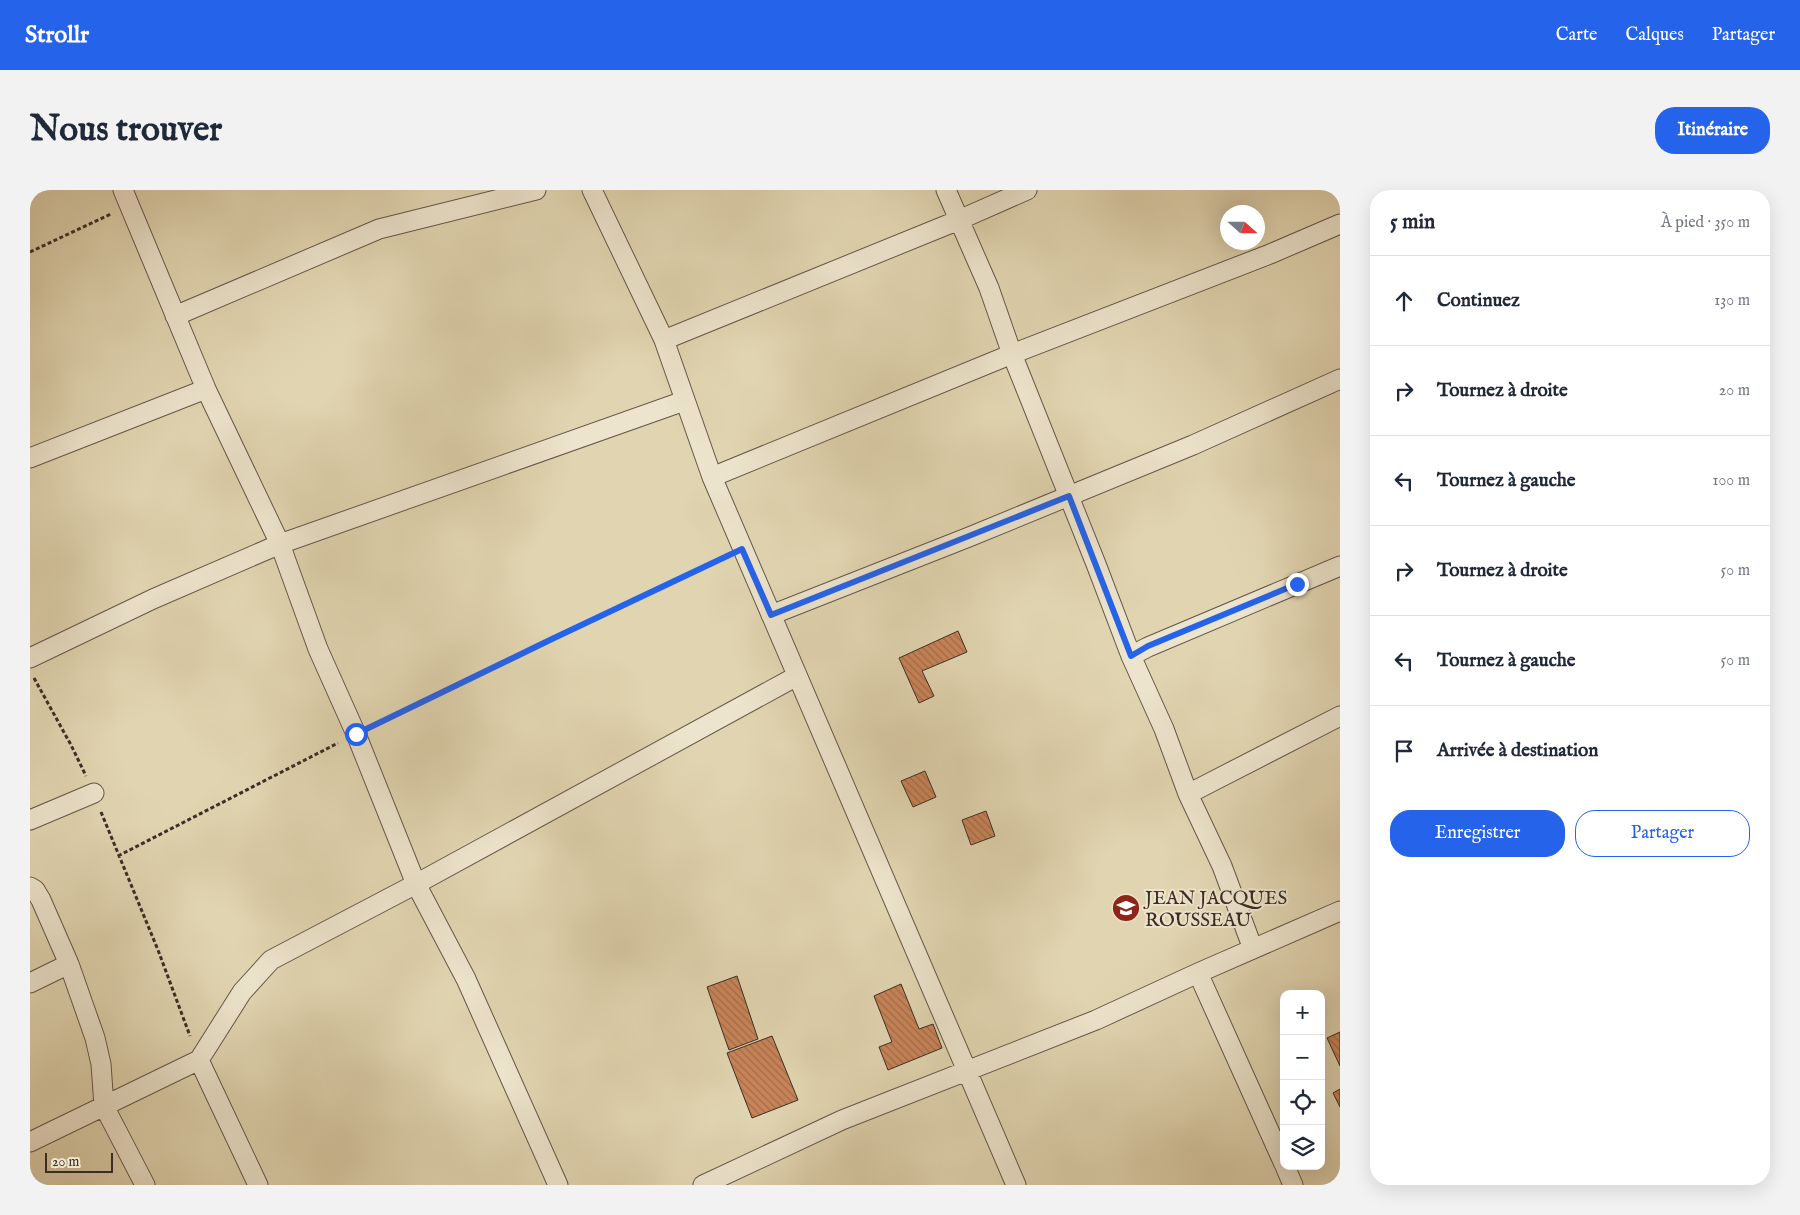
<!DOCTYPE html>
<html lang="fr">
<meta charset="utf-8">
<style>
body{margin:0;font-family:"IM FELL English",serif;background:#f2f2f3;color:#1f2937}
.controls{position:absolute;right:15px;bottom:15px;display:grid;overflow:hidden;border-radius:10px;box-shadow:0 5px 20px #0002}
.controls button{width:45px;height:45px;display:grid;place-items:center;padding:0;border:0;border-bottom:1px solid #e0e1e3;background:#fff;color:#1f2937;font:25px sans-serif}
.compass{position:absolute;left:1190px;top:15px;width:45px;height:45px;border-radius:50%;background:#fff;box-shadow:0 5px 20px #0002;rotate:111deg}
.scale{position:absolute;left:15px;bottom:12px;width:68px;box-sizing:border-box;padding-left:5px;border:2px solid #3a2d26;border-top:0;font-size:14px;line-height:18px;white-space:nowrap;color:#3a2d26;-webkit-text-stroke:4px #ece4cc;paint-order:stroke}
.stop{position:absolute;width:15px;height:15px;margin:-11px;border:4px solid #2563eb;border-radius:50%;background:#fff}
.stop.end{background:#2563eb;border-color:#fff;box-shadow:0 1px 5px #0008}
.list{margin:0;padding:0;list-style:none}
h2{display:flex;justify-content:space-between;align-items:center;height:65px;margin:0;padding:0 20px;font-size:21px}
h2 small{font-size:16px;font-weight:400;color:#747a83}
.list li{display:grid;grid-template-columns:32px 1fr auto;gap:15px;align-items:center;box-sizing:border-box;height:90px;padding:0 20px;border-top:1px solid #e0e1e3}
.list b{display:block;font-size:19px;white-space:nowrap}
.list em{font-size:16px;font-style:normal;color:#747a83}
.actions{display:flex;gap:10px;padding:15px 20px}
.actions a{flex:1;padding:11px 0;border:1px solid #2563eb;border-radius:20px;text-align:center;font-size:18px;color:#2563eb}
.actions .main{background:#2563eb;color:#fff}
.icon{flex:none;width:28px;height:28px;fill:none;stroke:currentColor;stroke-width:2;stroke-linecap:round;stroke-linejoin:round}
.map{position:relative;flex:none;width:1310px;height:995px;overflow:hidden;border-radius:20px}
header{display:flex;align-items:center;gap:30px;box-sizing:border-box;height:70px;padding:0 25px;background:#2563eb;color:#fff}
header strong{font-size:24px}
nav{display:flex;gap:28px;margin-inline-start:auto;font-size:18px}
.intro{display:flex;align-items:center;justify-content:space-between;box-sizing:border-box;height:120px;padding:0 30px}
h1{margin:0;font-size:35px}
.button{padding:12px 22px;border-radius:20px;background:#2563eb;color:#fff;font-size:18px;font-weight:700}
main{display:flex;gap:30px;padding:0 30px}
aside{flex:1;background:#fff;border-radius:20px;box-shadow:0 5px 20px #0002}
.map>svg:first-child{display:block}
</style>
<header>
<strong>Strollr</strong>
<nav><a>Carte</a><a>Calques</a><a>Partager</a></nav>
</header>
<div class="intro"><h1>Nous trouver</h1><a class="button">Itinéraire</a></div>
<main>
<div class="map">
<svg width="1310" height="995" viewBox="0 0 1310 995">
<defs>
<pattern id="building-back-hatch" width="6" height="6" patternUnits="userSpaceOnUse" patternTransform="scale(1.25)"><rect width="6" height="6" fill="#c98459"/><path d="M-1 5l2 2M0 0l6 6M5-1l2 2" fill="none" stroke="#a46c49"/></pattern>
</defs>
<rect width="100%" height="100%" fill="#e1d5b1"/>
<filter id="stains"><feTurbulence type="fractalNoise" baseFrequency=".004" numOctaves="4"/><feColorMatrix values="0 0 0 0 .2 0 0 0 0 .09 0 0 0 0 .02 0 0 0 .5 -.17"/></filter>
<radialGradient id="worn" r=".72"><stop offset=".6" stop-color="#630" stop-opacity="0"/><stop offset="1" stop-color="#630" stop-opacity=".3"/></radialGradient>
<path fill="url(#building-back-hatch)" stroke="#3a2d26" d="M 928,441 L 937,462 L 892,481 L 904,506 L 889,513 L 869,468 Z
M 895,581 L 906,607 L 883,617 L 871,591 Z
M 956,621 L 965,646 L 941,655 L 932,630 Z
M 707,786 L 728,849 L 699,860 L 677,797 Z
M 871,794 L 889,839 L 903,834 L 912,858 L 858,880 L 849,857 L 862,852 L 844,806 Z
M 1310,842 L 1310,876 L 1297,848 Z
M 742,846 L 768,910 L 722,928 L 697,863 Z
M 1310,899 L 1310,917 L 1303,903 Z"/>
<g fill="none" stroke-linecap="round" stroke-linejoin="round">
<defs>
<path id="minor" d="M 93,0 L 176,199 L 250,354 L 288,459 L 326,544 L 386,694 L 436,789 L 528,995
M 562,0 L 634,150 L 682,287 L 986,995
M 916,0 L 959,98 L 982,164 L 1066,374 L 1101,466 L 1134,539 L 1158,604 L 1192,676 L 1223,759
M 145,126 L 349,39 L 506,0
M 634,150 L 929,30 L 997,0
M 0,268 L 176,199
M 682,287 L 982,164 L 1240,64 L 1310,34
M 741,425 L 939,347 L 1163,255 L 1310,189
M 1101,466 L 1118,457 L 1310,376
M 0,468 L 123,409 L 250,354 L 654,211
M 1158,604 L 1310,526
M 0,630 L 64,603
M 0,697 L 5,700 L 11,710 L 39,774 L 65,848 L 71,874 L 74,916 L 115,995
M 1168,783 L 1254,974
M 0,793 L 39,774
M 169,870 L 228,995
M 0,952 L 169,870 L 212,802 L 241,770 L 386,694 L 767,486
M 1255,976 L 1263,995
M 673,995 L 812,930 L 1066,830 L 1168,783 L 1310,721"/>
</defs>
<use href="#minor" stroke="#645749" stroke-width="21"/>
<path stroke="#3a2d26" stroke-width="3" stroke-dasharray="4 2.5" stroke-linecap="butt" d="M 0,62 L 81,24
M 4,488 L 41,555 L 56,586
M 343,536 L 696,366
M 71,622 L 128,760 L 160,846
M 88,666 L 308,553"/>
<use href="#minor" stroke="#ece4cc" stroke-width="19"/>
</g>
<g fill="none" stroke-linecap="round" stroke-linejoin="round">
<path stroke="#2563eb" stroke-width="6" d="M 326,544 L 522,449 L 712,359 L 741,425 L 1039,306 L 1101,466 L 1118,456 L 1267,394"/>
</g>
<defs>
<symbol id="school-disc" viewBox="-11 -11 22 22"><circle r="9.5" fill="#8f2418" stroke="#ece4cc"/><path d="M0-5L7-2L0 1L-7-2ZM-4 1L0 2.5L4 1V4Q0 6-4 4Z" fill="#fff"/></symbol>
</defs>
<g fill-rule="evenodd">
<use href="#school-disc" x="1080" y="702" width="32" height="32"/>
</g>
<g text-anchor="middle" stroke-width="4" stroke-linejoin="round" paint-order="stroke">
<g font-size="19" fill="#3a2d26" stroke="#ece4cc" text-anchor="start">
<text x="1115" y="714">JEAN JACQUES<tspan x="1115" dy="22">ROUSSEAU</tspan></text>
</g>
</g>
<rect width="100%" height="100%" filter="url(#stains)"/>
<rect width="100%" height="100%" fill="url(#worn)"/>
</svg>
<div class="controls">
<button>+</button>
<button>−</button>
<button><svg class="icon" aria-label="locate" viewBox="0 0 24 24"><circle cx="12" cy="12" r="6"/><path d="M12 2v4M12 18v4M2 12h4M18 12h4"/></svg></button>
<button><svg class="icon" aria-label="layers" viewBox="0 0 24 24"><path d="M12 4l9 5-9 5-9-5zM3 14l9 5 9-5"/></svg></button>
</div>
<svg class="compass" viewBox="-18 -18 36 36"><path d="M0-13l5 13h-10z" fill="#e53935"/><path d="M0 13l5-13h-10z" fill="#747a83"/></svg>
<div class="scale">20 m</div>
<div class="stop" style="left:326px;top:544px"></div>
<div class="stop end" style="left:1267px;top:394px"></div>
</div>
<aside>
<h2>5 min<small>À pied · 350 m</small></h2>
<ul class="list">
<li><svg class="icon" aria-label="ahead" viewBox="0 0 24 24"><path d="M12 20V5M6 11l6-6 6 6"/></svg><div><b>Continuez</b></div><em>130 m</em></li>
<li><svg class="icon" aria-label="right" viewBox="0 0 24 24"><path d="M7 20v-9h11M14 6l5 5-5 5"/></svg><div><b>Tournez à droite</b></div><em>20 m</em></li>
<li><svg class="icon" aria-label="left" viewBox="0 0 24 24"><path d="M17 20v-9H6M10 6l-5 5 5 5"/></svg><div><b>Tournez à gauche</b></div><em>100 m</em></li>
<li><svg class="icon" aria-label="right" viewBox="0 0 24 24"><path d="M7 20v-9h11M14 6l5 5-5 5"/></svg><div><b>Tournez à droite</b></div><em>50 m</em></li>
<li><svg class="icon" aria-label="left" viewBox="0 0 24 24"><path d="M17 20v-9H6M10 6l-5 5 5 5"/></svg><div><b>Tournez à gauche</b></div><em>50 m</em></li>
<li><svg class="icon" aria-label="arrive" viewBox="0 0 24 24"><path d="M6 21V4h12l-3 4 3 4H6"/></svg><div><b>Arrivée à destination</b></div></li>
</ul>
<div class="actions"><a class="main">Enregistrer</a><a>Partager</a></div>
</aside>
</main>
